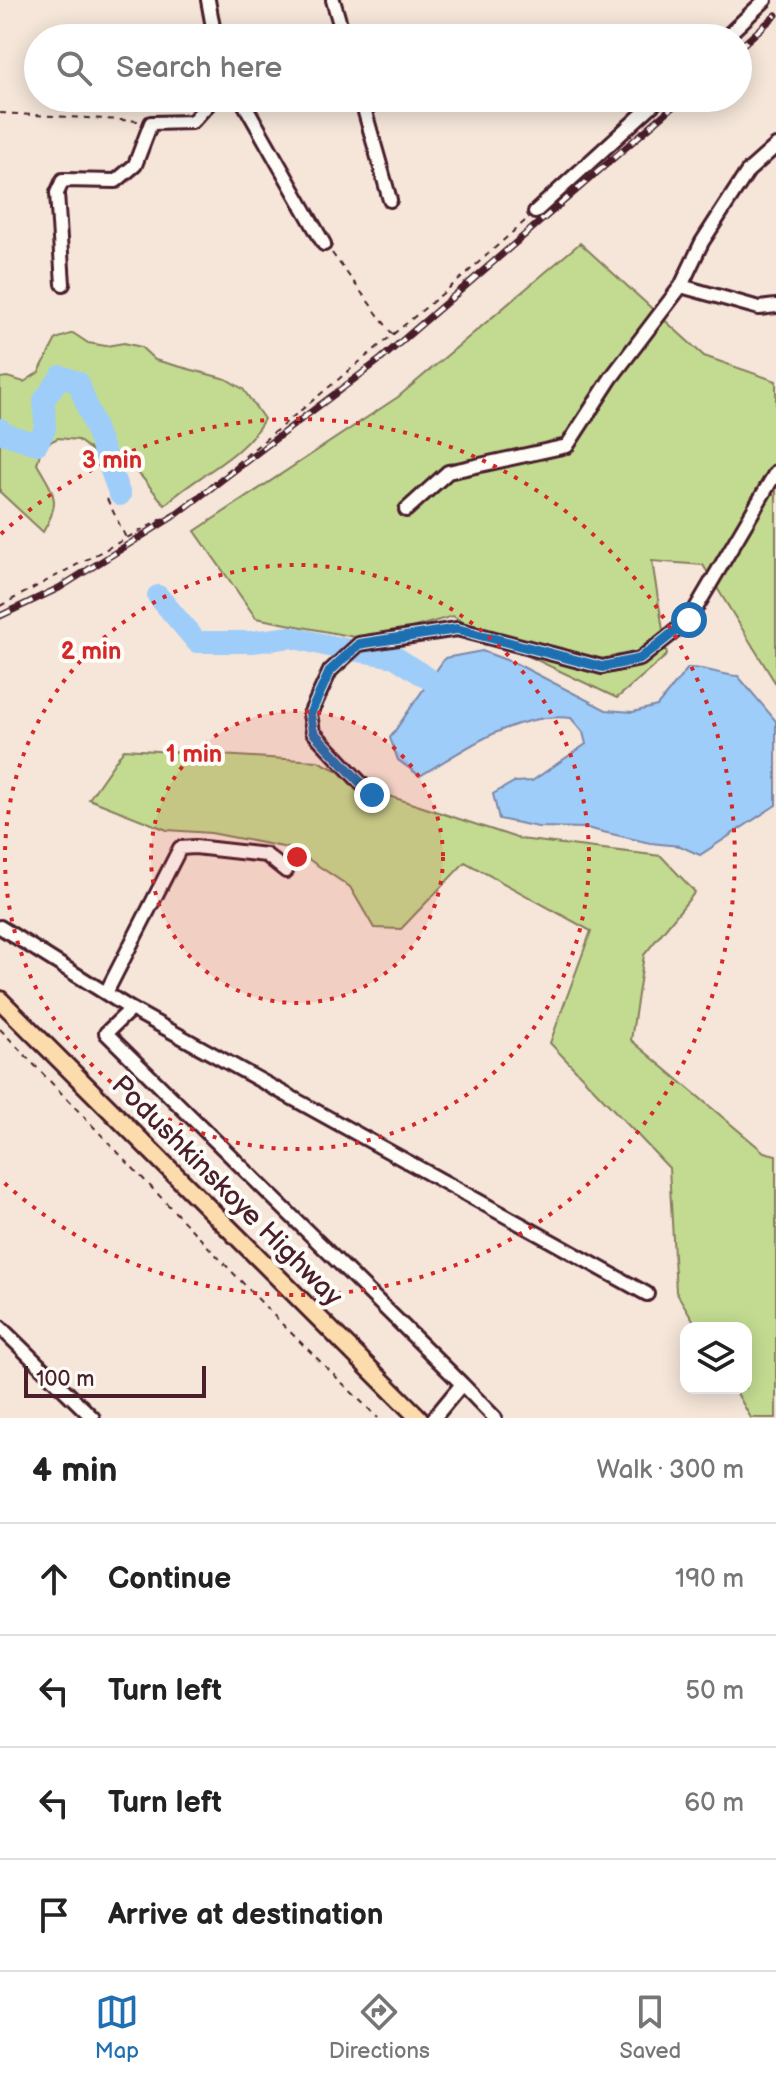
<!DOCTYPE html>
<meta charset="utf-8">
<style>
body{margin:0;font-family:"Balsamiq Sans",sans-serif;background:#f2f2f2;color:#222}
.controls{position:absolute;right:24px;bottom:24px;display:grid;overflow:hidden;border-radius:16px;box-shadow:0 4px 20px #0003}
.controls button{width:72px;height:72px;display:grid;place-items:center;padding:0;border:0;border-bottom:2px solid #e0e0e0;background:#fff;color:#222;font:40px sans-serif}
.scale{position:absolute;left:24px;bottom:20px;width:182px;box-sizing:border-box;padding-left:8px;border:4px solid #4a1f2b;border-top:0;font-size:22px;line-height:28px;white-space:nowrap;color:#4a1f2b;-webkit-text-stroke:6px #fdfcf7;paint-order:stroke}
.stop{position:absolute;width:24px;height:24px;margin:-18px;border:6px solid #1f6fb2;border-radius:50%;background:#fff}
.stop.end{background:#1f6fb2;border-color:#fff;box-shadow:0 2px 8px #0008}
.list{margin:0;padding:0;list-style:none}
h2{display:flex;justify-content:space-between;align-items:center;height:104px;margin:0;padding:0 32px;font-size:34px}
h2 small{font-size:26px;font-weight:400;color:#767676}
.list li{display:grid;grid-template-columns:52px 1fr auto;gap:24px;align-items:center;box-sizing:border-box;height:112px;padding:0 32px;border-top:2px solid #e0e0e0}
.list b{display:block;font-size:30px;white-space:nowrap}
.list em{font-size:26px;font-style:normal;color:#767676}
.icon{flex:none;width:44px;height:44px;fill:none;stroke:currentColor;stroke-width:2;stroke-linecap:round;stroke-linejoin:round}
.map{position:relative;flex:none;width:776px;height:1418px;overflow:hidden}
.search{position:absolute;background:#fff;box-shadow:0 4px 20px #0003;left:24px;right:24px;top:24px;height:88px;display:flex;align-items:center;gap:20px;box-sizing:border-box;padding:0 28px;border-radius:44px;color:#767676;font-size:30px}
.sheet{height:552px;background:#fff}
nav{display:flex;justify-content:space-around;align-items:center;box-sizing:border-box;height:112px;border-top:2px solid #e0e0e0;background:#fff;font-size:22px;color:#767676}
nav a{display:grid;justify-items:center;gap:4px}
nav .on{color:#1f6fb2}
.map>svg:first-child{display:block}
</style>
<div class="map">
<svg width="776" height="1418" viewBox="0 0 776 1418">
<rect width="100%" height="100%" fill="#f5e6d9"/>
<filter id="ink" filterUnits="userSpaceOnUse"><feTurbulence type="fractalNoise" baseFrequency=".0125" numOctaves="2"/><feDisplacementMap in="SourceGraphic" scale="16" xChannelSelector="R" yChannelSelector="G"/><feConvolveMatrix kernelMatrix="1 2 1 2 8 2 1 2 1" color-interpolation-filters="sRGB"/></filter>
<g filter="url(#ink)">
<path fill="#c3db91" stroke="#867d5e" stroke-width="2" d="M 580,243 L 704,356 L 776,381 L 776,684 L 703,565 L 652,561 L 667,655 L 617,698 L 484,635 L 453,616 L 370,640 L 256,618 L 195,531 L 398,397 Z
M 73,333 L 88,343 L 106,346 L 124,343 L 141,347 L 155,360 L 226,379 L 243,389 L 264,419 C 242,459 197,474 165,505 L 141,476 L 126,464 L 107,463 L 78,440 L 58,438 L 42,446 L 37,464 C 54,494 62,500 43,532 L 0,492 L 0,378 L 7,377 L 24,382 L 39,372 L 56,339 Z
M 124,749 L 318,761 L 386,795 L 520,839 L 661,856 L 695,892 L 644,955 L 631,1040 L 764,1152 L 776,1155 L 776,1418 L 751,1418 L 734,1388 L 746,1388 L 746,1328 L 698,1328 L 676,1292 L 669,1168 L 550,1043 L 591,931 L 465,862 L 401,929 L 374,928 L 350,887 L 293,849 L 211,833 L 167,830 L 89,799 Z"/>
<path fill="#9ecdf9" stroke="#7c87a7" stroke-width="2" d="M 482,651 L 517,664 L 606,710 L 633,712 L 657,706 L 688,668 C 705,667 720,675 738,676 L 776,721 L 776,805 L 700,855 L 680,846 L 650,843 L 586,828 L 538,827 L 499,819 L 493,794 L 514,782 L 532,781 L 586,744 L 583,732 L 571,718 C 515,712 465,749 420,776 L 398,760 L 390,738 L 445,658 Z"/>
<g fill="none" stroke-linecap="round" stroke-linejoin="round">
<path stroke="#9ecdf9" stroke-width="22" d="M 0,429 L 2,433 L 37,444 L 45,429 L 44,400 L 61,376 L 78,382 L 120,495
M 158,596 L 197,642 L 252,642 L 291,637 L 333,647 L 395,657 L 429,679"/>
<defs>
<path id="minor" d="M 208,0 L 215,38
M 333,0 L 344,38
M 725,38 L 765,0
M 241,98 L 324,244
M 361,98 L 390,200
M 535,212 L 660,98
M 63,284 L 57,193 L 63,180 L 116,181 L 135,165 L 151,123 L 192,122 L 214,98
M 681,286 L 759,308 L 776,306
M 406,510 L 448,472 L 567,446 L 611,378 L 681,286 L 702,242 L 748,171 L 776,146
M 372,795 L 313,732 L 310,714 L 330,671 L 359,644 L 457,629 L 602,667 L 640,659 L 689,620 L 776,472
M 0,927 L 131,1009
M 106,993 L 180,848 L 195,847 L 266,855 L 286,871
M 0,1327 L 93,1418
M 462,1384 L 495,1418
M 434,1418 L 462,1384 L 106,1033 L 131,1009 L 647,1294"/>
<path id="major" d="M 0,1000 L 419,1418"/>
</defs>
<use href="#minor" stroke="#4a1f2b" stroke-width="18"/>
<use href="#major" stroke="#4a1f2b" stroke-width="22"/>
<path stroke="#4a1f2b" stroke-width="2" stroke-dasharray="6 6" stroke-linecap="butt" d="M 0,113 L 139,121
M 332,253 L 393,335
M 107,499 L 126,538
M 0,606 L 181,509 L 459,280 L 525,221
M 0,1029 L 282,1324 L 378,1418"/>
<use href="#minor" stroke="#fdfcf7" stroke-width="12"/>
<use href="#major" stroke="#fcdcac" stroke-width="16"/>
<defs>
<path id="rail" d="M 738,49 L 776,15
M 0,616 L 59,588 L 177,514 L 283,433 L 381,359 L 683,98"/>
</defs>
<use href="#rail" stroke="#4a1f2b" stroke-width="7"/>
<use href="#rail" stroke="#fdfcf7" stroke-width="4" stroke-dasharray="12" stroke-linecap="butt"/>
</g>
</g>
<g fill="none" stroke-linecap="round" stroke-linejoin="round" filter="url(#ink)">
<path stroke="#1f6fb2" stroke-width="10" d="M 372,795 L 313,732 L 310,714 L 330,671 L 359,644 L 457,629 L 602,667 L 640,659 L 689,620"/>
</g>
<circle cx="297" cy="857" r="146" fill="#d62828" fill-opacity=".12"/>
<g fill="none" stroke="#d62828" stroke-width="4" stroke-dasharray="4 8">
<circle cx="297" cy="857" r="146"/>
<circle cx="297" cy="857" r="292"/>
<path d="M1 534A438 438 0 1 1 1 1180"/>
</g>
<g text-anchor="middle" stroke-width="8" stroke-linejoin="round" paint-order="stroke">
<g font-size="28" fill="#4a1f2b" stroke="#fdfcf7">
<text transform="translate(228 1190) rotate(45)" y="10">Podushkinskoye Highway</text>
</g>
</g>
<circle cx="297" cy="857" r="12" fill="#d62828" stroke="#fdfcf7" stroke-width="4"/>
<g font-size="24" text-anchor="middle" font-weight="bold" fill="#d62828" stroke="#fdfcf7" stroke-width="8" stroke-linejoin="round" paint-order="stroke">
<text x="112" y="468">3 min</text>
<text x="91" y="659">2 min</text>
<text x="194" y="762">1 min</text>
</g>
</svg>
<div class="controls">
<button><svg class="icon" aria-label="layers" viewBox="0 0 24 24"><path d="M12 4l9 5-9 5-9-5zM3 14l9 5 9-5"/></svg></button>
</div>
<div class="scale">100 m</div>
<div class="stop" style="left:689px;top:620px"></div>
<div class="stop end" style="left:372px;top:795px"></div>
<div class="search"><svg class="icon" aria-label="search" viewBox="0 0 24 24"><circle cx="10" cy="10" r="6"/><path d="M15 15l6 6"/></svg>Search here</div>
</div>
<section class="sheet">
<h2>4 min<small>Walk · 300 m</small></h2>
<ul class="list">
<li><svg class="icon" aria-label="ahead" viewBox="0 0 24 24"><path d="M12 20V5M6 11l6-6 6 6"/></svg><div><b>Continue</b></div><em>190 m</em></li>
<li><svg class="icon" aria-label="left" viewBox="0 0 24 24"><path d="M17 20v-9H6M10 6l-5 5 5 5"/></svg><div><b>Turn left</b></div><em>50 m</em></li>
<li><svg class="icon" aria-label="left" viewBox="0 0 24 24"><path d="M17 20v-9H6M10 6l-5 5 5 5"/></svg><div><b>Turn left</b></div><em>60 m</em></li>
<li><svg class="icon" aria-label="arrive" viewBox="0 0 24 24"><path d="M6 21V4h12l-3 4 3 4H6"/></svg><div><b>Arrive at destination</b></div></li>
</ul>
</section>
<nav>
<a class="on"><svg class="icon" aria-label="map" viewBox="0 0 24 24"><path d="M3 6l6-2 6 2 6-2v14l-6 2-6-2-6 2zM9 4v14M15 6v14"/></svg>Map</a>
<a><svg class="icon" aria-label="directions" viewBox="0 0 24 24"><path d="M12 3l9 9-9 9-9-9zM9 14v-3h6M13 9l2 2-2 2"/></svg>Directions</a>
<a><svg class="icon" aria-label="saved" viewBox="0 0 24 24"><path d="M7 4h10v16l-5-4-5 4z"/></svg>Saved</a>
</nav>
